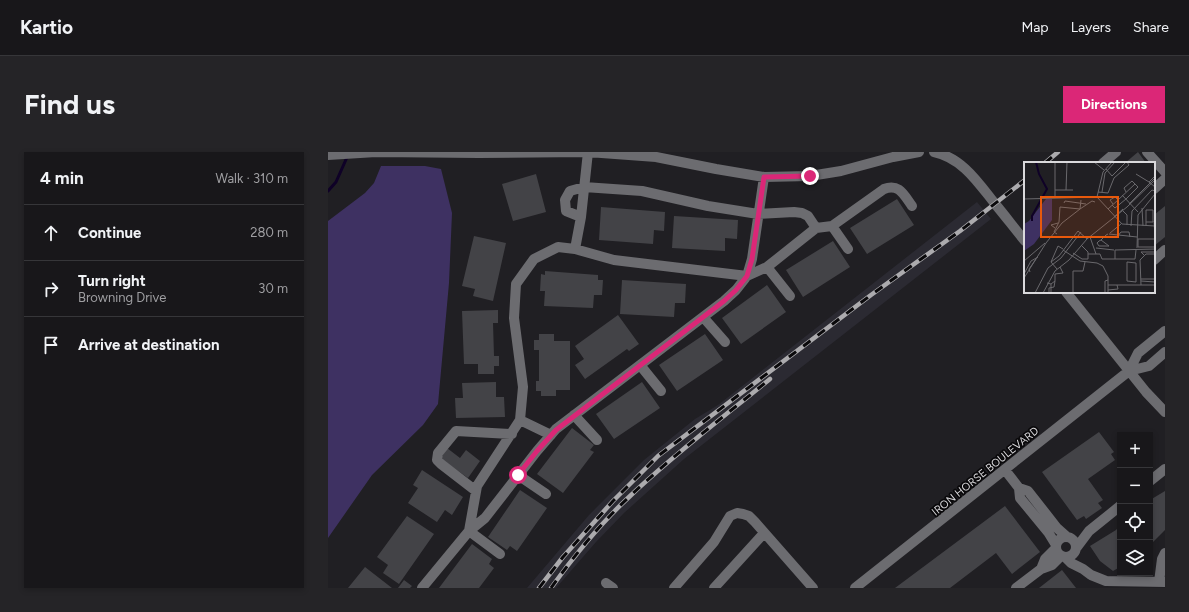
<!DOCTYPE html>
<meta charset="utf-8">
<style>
body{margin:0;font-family:Figtree,sans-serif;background:#252427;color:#f1f3f6}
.controls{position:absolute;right:12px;bottom:12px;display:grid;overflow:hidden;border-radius:0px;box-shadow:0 2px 6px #0003}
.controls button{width:36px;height:36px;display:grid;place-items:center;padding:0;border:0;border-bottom:1px solid #363639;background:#18171a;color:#f1f3f6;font:20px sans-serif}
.stop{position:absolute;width:12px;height:12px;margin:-9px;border:3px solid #db2777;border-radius:50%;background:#fff}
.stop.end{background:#db2777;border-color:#fff;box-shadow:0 1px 4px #0008}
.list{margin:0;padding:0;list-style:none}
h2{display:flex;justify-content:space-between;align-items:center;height:52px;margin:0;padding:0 16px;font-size:17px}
h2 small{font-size:13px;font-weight:400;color:#9f9fa2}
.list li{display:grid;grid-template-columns:26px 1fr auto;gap:12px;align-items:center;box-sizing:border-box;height:56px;padding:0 16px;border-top:1px solid #363639}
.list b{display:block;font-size:15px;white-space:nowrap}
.list p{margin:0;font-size:13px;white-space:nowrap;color:#9f9fa2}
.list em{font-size:13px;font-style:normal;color:#9f9fa2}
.icon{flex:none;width:22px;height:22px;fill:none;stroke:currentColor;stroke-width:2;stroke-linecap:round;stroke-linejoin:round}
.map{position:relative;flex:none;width:837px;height:436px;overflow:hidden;border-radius:0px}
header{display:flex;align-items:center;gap:24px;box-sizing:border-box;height:56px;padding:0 20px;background:#18171a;border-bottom:1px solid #363639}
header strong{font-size:19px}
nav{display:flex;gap:22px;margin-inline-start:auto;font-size:14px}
.intro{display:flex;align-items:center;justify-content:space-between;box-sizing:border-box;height:96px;padding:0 24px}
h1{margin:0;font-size:28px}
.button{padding:10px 18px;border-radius:0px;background:#db2777;color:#fff;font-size:14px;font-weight:700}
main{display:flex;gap:24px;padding:0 24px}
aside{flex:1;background:#18171a;border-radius:0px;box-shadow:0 2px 6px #0003}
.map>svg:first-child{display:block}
</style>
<header>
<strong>Kartio</strong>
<nav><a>Map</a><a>Layers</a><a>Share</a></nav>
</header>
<div class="intro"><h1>Find us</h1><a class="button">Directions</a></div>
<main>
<aside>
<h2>4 min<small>Walk · 310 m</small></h2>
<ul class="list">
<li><svg class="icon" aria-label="ahead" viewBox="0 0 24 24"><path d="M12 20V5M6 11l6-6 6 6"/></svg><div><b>Continue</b></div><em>280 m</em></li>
<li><svg class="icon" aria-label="right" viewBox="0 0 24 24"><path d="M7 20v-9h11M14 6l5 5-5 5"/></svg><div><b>Turn right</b><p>Browning Drive</p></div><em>30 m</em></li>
<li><svg class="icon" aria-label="arrive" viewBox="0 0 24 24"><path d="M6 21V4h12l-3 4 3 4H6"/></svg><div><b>Arrive at destination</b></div></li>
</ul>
</aside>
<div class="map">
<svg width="837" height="436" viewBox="0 0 837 436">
<rect width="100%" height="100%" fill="#201f23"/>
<path fill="#2b2a32" d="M 649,50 L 663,67 L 356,307 L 296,361 L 268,390 L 228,436 L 199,436 L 261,363 L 316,308 L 367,267 L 390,253 Z"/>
<path fill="#3e3162" d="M 53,14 L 97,14 L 113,17 L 124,61 L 121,131 L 110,252 L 95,273 L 44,323 L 0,386 L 0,69 L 37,41 L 46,31 Z"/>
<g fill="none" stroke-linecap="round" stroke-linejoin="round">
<path stroke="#0f0127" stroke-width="3" d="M 0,39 L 8,30 L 20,3"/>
</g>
<path fill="#434347" d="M 810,0 L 818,11 L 797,11 Z
M 208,22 L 218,60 L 185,69 L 174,32 Z
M 569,47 L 586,73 L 539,102 L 522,76 Z
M 837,54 L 837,85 L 826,94 L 826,63 Z
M 273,55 L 337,60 L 336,79 L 326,78 L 325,92 L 271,88 Z
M 346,64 L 410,68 L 409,87 L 397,86 L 397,99 L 344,96 Z
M 146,84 L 178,91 L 165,149 L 145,144 L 147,137 L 134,134 Z
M 505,89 L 522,115 L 475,145 L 458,118 Z
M 217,119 L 270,123 L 270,128 L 275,128 L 274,143 L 266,143 L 265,156 L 216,154 L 217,139 L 212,139 L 213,122 L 217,123 Z
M 294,128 L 358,132 L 357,151 L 347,151 L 346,165 L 292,162 Z
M 439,133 L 458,160 L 413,192 L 394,166 Z
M 170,158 L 170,171 L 165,171 L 166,204 L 171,204 L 171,214 L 166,214 L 166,222 L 150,222 L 150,212 L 136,212 L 134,159 Z
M 290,163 L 311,192 L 301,199 L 299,197 L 257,227 L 247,213 L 256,207 L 247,194 Z
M 211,182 L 226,182 L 226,189 L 242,189 L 242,238 L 228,238 L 228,244 L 213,244 L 213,239 L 208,239 L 208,229 L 211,229 L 211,198 L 206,198 L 206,188 L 211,188 Z
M 377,182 L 395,208 L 349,239 L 331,213 Z
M 168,230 L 168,245 L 176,245 L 177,265 L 128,266 L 127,246 L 135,246 L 134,231 Z
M 314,230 L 332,256 L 286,287 L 268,262 Z
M 244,276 L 266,293 L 262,298 L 266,300 L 235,341 L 209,322 Z
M 771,280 L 786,300 L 783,302 L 787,308 L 760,327 L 775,348 L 770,351 L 774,356 L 758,367 L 756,364 L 749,368 L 714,320 Z
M 119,296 L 132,306 L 138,298 L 152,309 L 140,326 L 112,306 Z
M 94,318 L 135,345 L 124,363 L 117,358 L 109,370 L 80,351 L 90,336 L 85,333 Z
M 192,338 L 219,356 L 189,399 L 182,394 L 179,398 L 160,385 Z
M 837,339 L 837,378 L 822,393 L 822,348 Z
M 677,354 L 712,400 L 684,422 L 668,401 L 622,436 L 567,436 Z
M 79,364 L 106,382 L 71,432 L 55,421 L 60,413 L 49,405 Z
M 792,373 L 792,415 L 785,419 L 772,409 L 762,394 L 788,378 Z
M 144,392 L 164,407 L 161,412 L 166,416 L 151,436 L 111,436 Z
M 37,415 L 64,436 L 20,436 Z
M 734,418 L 748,436 L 711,436 Z
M 76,428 L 84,434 L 82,436 L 70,436 Z"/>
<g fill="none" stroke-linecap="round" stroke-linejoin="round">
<path stroke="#6c6c70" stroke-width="10" d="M 260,0 L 328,5 L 388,17 L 436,25 L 482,24 L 513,19 L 565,5 L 591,0
M 606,0 C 635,6 651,32 668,53 C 678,65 687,77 697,89
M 819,0 L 837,20
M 0,3 L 48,0 L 151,1 L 258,0
M 775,11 L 788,0
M 826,37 L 837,27
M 253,65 L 238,59 L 237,48 L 242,39 L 256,35 L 314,39 L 380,54 L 430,62 L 466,60 L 474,61 L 480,64 L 488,76
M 504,74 L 520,97
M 247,97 L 253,65 L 260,0
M 826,108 L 837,98
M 439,115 L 462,144
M 738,140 L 818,240 L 837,260
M 375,165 L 397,190
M 312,213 L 333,239
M 801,219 L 821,214 L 837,200
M 246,263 L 269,288
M 192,268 L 223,283
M 677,318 L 691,336 L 700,339 L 729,376 L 738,384
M 190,323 L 218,342
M 822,329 L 837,317
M 691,336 L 692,346 L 720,380 L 728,393
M 148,339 L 113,312 L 109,308 L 110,301 L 128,279 L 184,282
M728 395a10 10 0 1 1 20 0a10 10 0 1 1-20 0Z
M 749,395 L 761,379 L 792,354
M 172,402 L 141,379 L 149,334 L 192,268 L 195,235 L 186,166 L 188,132 L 206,107 L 230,95 L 247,97 L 286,108 L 419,124 L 439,115 L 488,76 L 504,74 L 556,37 C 571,31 576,43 584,54
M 737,405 L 743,411 L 755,417 L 763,423 L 778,429 L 837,430
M 713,417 L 717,407 L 728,396
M 831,430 L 834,407 L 837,401
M 278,431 L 285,436
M 94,436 L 141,379 L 157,366 L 209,299 L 228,277 L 396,149 L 408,138 L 419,124 L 424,107 L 436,25
M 346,436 L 386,390 L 402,364 L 409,361 L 415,362 L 421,364 L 427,370 L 485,436
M 386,436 L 436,381
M 527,436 L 801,219 L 810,201 L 837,179
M 688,436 L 713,417 L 724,413 L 733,404"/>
<defs>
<path id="rail" d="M 717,11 L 730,0
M 211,436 L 235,405 L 285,349 L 330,304 L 543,143 L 632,79 L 697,28
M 223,436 C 246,404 271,373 300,346 C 344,304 394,266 442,227"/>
</defs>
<use href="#rail" stroke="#acabae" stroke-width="4.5"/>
<use href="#rail" stroke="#0a090b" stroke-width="3" stroke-dasharray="9" stroke-linecap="butt"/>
</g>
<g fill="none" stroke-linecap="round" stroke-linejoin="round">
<path stroke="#db2777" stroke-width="5" d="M 190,323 L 209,299 L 228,278 L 396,149 L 408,138 L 419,124 L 424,107 L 436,25 L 482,24"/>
</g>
<g text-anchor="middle" stroke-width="3.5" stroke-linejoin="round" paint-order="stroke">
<g font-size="11" fill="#dad9dc" stroke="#0a090b">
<text transform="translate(657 319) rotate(-39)" y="4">IRON HORSE BOULEVARD</text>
</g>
</g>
<g transform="translate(696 10)">
<rect width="131" height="131" fill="#201f23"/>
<path d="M 22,37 L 28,37 L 28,58 L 10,82 L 0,89 L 0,62 L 5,59 Z" fill="#3e3162"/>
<path fill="none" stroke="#0f0127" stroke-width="2" d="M 8,59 L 8,54 L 23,27 L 15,12 L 12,0"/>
<path fill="none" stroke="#6a696d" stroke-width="1" d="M 31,0 L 31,36M 31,0 L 51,0M 70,0 L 80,8M 82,7 L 88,14 L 102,0M 112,12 L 125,20M 131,14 L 125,20 L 131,25M 90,16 L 105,3 L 103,0M 31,28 L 49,28M 42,28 L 43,0M 74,30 L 84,31 L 90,16M 78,30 L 81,11 L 91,0M 98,33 L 114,50M 73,35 L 79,10 L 88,0M 0,37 L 73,35 L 98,62 L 131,64M 40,41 L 41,39 L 62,42M 89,42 L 86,38 L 91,35 L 94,38M 105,42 L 131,16M 88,43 L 91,46 L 102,37 L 114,25 L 111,22M 118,46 L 119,64M 84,47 L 94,38 L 111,22 L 108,19 L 100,26 L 102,30M 99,49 L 103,53 L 103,63M 90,55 L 99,47M 130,59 L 131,75M 107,64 L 108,49 L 128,28 L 131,29M 122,64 L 122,48 L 129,48 L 129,60 L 122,60M 31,66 L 27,63 L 34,61M 86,71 L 97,62M 33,72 L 30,70 L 35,60 L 36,45 L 56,47 L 68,39 L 71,40M 85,72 L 113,75M 66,75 L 72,92M 93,75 L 97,70 L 105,70 L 106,75M 131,77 L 114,77 L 114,85 L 131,85M 77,78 L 85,84 L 75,84 L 73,81 L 75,79 L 77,78 L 82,73 L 84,72M 72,86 L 90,88M 113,86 L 114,53 L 131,32M 39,88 L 56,99 L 73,101 L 79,104 L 84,114 L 84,131M 49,91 L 58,97 L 64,97 L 64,90 L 57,83M 64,92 L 76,92 L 78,97 L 111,97 L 112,88M 120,93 L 117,90 L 131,90M 91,97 L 91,88 L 131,87M 0,99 L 21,81M 27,100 L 34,84 L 39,87M 103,100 L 112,101 L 112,120 L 103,119 ZM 33,107 L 27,100 L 35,94 L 54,69 L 63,77M 6,110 L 5,107 L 12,97M 0,112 L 7,99 L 14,95M 0,116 L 22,81 L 38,61 L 56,47 L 57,38M 117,117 L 131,117M 117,119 L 131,120M 23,121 L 27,122 L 27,131M 27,122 L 31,119 L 31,112 L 39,111 L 36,105M 84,123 L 131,123M 117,123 L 116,98 L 122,92 L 131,92M 84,128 L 94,127 L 93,123M 11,131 L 24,106 L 37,96 L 57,70M 19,131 L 31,109 L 45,98 L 63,77 L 103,45 L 131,18M 25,131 L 25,126 L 30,125 L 31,119M 49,131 L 49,109 L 59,109 L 61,100M 81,131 L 81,119 L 84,118"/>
<path fill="#e8590c" fill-opacity="0.15" stroke="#e8590c" stroke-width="2" d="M 17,35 L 94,35 L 94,75 L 17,75 Z"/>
<rect width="131" height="131" fill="none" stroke="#dad9dc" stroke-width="2"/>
</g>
</svg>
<div class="controls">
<button>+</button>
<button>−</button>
<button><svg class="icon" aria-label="locate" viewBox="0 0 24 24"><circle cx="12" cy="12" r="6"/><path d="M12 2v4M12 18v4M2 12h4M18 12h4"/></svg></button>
<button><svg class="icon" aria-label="layers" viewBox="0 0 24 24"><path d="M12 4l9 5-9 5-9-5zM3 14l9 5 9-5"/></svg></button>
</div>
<div class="stop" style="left:190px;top:323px"></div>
<div class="stop end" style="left:482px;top:24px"></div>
</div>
</main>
